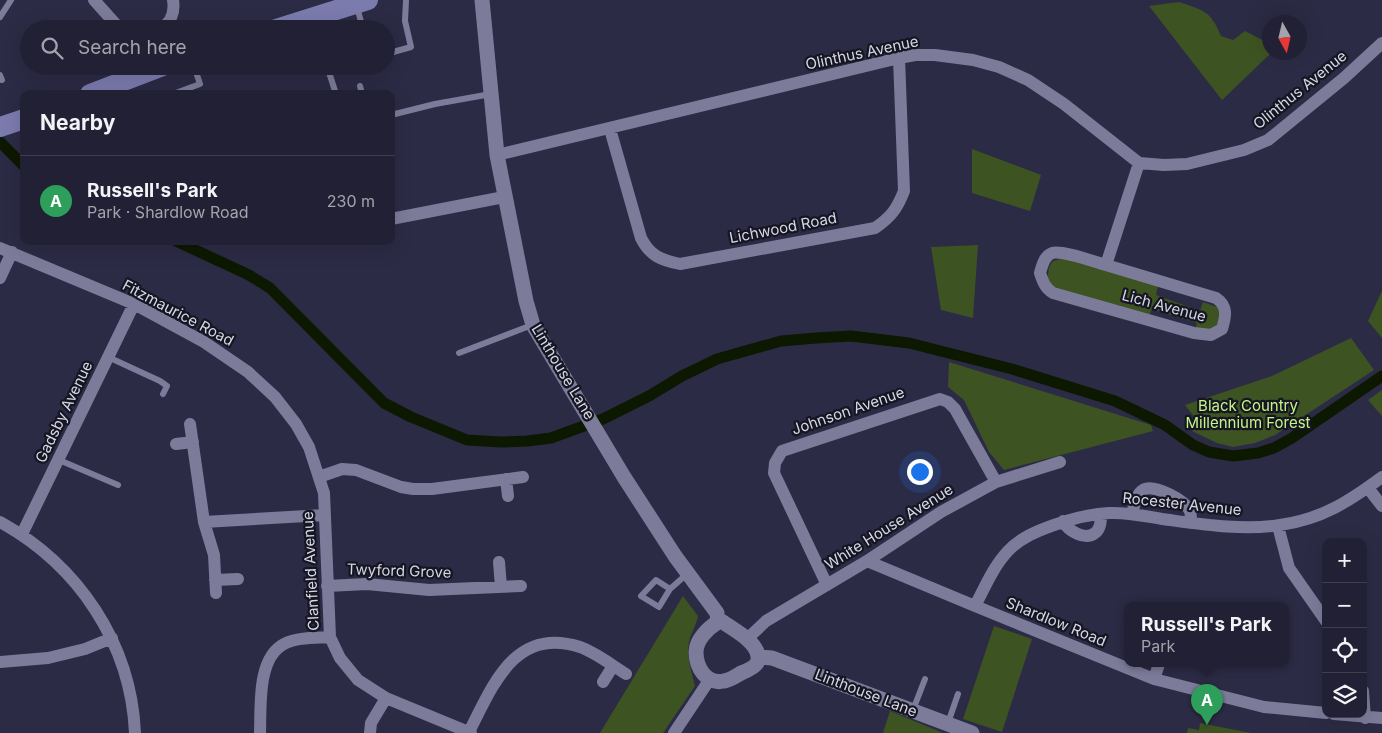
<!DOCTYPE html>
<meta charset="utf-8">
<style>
body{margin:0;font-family:Inter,sans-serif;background:#2d2d40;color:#f1f3f6}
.controls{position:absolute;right:15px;bottom:15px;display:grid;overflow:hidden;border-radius:10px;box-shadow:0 5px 20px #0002}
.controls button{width:45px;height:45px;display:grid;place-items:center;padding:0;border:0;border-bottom:1px solid #3e3e4f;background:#212034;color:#f1f3f6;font:25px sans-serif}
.compass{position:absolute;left:1262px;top:15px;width:45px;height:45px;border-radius:50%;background:#212034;box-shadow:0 5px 20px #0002;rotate:172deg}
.you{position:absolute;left:919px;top:471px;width:18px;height:18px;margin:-12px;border:4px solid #fff;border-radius:50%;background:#1a73e8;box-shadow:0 0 0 8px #1a73e833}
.badge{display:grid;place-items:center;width:32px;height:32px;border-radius:50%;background:#94cc3d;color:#fff;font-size:16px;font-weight:700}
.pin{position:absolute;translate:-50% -41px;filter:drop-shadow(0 1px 2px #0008)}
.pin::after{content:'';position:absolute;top:26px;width:18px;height:15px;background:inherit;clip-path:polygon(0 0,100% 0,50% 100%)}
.popup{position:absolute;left:1124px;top:602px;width:165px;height:65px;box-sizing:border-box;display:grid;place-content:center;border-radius:10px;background:#212034;filter:drop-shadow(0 1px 4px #0005);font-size:16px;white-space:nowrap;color:#a2a3ac}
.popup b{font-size:19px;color:#f1f3f6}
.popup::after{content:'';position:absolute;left:50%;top:100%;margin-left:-10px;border:10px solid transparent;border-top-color:#212034}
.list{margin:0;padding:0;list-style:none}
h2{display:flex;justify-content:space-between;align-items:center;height:65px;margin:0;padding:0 20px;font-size:21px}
h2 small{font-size:16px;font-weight:400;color:#a2a3ac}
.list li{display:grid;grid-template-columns:32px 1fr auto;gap:15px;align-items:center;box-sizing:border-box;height:90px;padding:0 20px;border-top:1px solid #3e3e4f}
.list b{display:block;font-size:19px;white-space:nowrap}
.list p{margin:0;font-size:16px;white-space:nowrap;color:#a2a3ac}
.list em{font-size:16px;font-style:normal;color:#a2a3ac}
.icon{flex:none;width:28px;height:28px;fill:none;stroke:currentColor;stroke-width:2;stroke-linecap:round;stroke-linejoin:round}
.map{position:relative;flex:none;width:1382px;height:733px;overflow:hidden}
.search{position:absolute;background:#212034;box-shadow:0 5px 20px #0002;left:20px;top:20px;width:375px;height:55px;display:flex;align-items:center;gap:12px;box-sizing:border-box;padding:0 18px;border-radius:28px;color:#a2a3ac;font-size:19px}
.panel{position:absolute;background:#212034;box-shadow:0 5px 20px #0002;left:20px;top:90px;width:375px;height:155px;border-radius:10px}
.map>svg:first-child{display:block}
</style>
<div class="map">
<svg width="1382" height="733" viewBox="0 0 1382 733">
<rect width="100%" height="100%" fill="#2c2b45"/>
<path fill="#3e5322" d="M 1179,2 C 1203,10 1211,11 1221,36 L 1233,40 L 1245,31 L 1266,42 L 1269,40 L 1270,52 L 1271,53 L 1222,100 L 1149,6 Z
M 972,149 L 1041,175 L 1030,211 L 972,193 Z
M 978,245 L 973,318 L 941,310 L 931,247 Z
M 1064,258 L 1158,286 L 1156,295 L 1200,311 L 1203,302 L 1217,307 L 1221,313 L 1218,326 L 1207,331 L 1195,330 L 1197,323 L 1152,309 L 1149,316 L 1053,288 L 1047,281 L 1049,267 L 1053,261 Z
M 1382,291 L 1382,338 L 1368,321 Z
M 1351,338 L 1374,370 L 1275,435 L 1255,443 L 1233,447 L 1217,443 L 1192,431 L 1199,423 L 1185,405 L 1272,376 Z
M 949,362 L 1151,425 L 1153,431 L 1004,470 L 989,452 L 964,400 L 948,387 Z
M 1382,390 L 1382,416 L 1368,400 Z
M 683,596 L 698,616 C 696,626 691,633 689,642 C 686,656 692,673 695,686 L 663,733 L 600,733 Z
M 994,626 L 1032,639 L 1002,732 L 963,719 Z
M 890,711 L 943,733 L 883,733 Z
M 1200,723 L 1251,733 L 1187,733 L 1188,728 L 1199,730 Z"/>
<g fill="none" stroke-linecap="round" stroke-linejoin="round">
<path stroke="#0d1801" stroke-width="11" d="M 0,142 L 24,166
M 176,241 L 249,275 L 270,288 L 384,403 L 411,417 L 467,440 L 501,442 L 527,441 L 551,438 L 603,419 L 649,396 L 682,376 L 717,359 L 781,341 L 816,338 L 851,336 L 909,343 L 1012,369 L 1115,401 L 1165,425 L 1193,445 L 1209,452 L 1233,456 L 1258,453 L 1274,448 L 1292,438 L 1382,376"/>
<path stroke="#7c7c9a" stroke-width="6" d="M 357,7 L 363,29
M 0,17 L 11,0
M 386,54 L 411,47 L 405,21 L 406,0
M 327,66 L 336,94
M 373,66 L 374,68
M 0,75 L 2,80
M 360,86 L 362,94
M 173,94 L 200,84 L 194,66
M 391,115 L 435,104 L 491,94
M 459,353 L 532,325
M 108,357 L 160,381 L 167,386 L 163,394
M 59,460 L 118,485
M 670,589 L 656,580 L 641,596 L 659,607 L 670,589 L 687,574
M 913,710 L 925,679
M 948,723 L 958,694"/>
<path stroke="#7c7c9a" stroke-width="12" d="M 94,0 L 120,29
M 160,29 C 171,23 175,12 173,0
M 610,129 L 641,238 C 650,256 661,260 680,264 L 875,228 C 891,217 897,209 904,191 L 899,58
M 497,155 L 899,58 L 915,55 L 935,55 L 973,60 L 999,67 L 1028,80 L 1064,104 L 1139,163 L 1164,165 L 1187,164 L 1244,150 L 1268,140 L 1344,78 L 1382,43
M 391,219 L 504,197
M 0,248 L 134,304 L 204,342 L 248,372 L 275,397 L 296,424 L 309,447 L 324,493 L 330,637 L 340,658 L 358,680 L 386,698 L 471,733
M 1106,265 C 1094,262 1063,250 1052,253 C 1044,256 1042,266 1040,273 C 1043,282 1045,288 1053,293 L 1194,333 L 1211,335 L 1222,329 C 1226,316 1228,306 1216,298 L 1106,265 L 1139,163
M 0,278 L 12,252
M 190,424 L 204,522 L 214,555 L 216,593
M 176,444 L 193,442
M 319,477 L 342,469 L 356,470 L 401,487 L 413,489 L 432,489 L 523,477
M 506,479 L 508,496
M 1368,488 L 1382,506
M 1132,514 C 1134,506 1136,494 1143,490 C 1153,483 1185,500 1190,511 C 1191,514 1191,520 1191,523
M 1063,521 C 1068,531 1085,541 1095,533 C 1101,529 1101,520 1101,514
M 0,522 C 78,565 131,643 135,733
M 204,522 L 324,515
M 1278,526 L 1289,568 L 1326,621
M 22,534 L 134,304
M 867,561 L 975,606 L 1154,679 L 1264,707 L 1326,713
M 499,562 L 501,587
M 215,580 L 238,579
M 827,585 L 774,473 L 775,463 L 782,451 L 940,399 L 948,402 L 955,409 L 996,482
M 327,586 L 367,584 L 429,590 L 521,586
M 975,606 C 985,587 993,567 1008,551 C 1020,538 1037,531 1054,525 C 1071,519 1090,514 1109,513 C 1127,512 1145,516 1162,519 C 1200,524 1242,531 1280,525 C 1322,519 1348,502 1382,477
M 747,639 L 766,621 L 867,561 L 941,512 L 996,482 L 1060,462
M 0,662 L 48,658 L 85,649 L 112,638
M 1154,679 L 1159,664
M 603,682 L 613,666
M 1363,691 L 1365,718
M 1334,714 L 1382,718
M 469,732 C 493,685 515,626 580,647 C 595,652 613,666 626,674
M 260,733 C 261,706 257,658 284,644 C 297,637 316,638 330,637
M 370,733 L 371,723 L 386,698
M 674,733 L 710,679"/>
<path stroke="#7c7c9a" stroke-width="15" d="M 482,0 L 497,155 L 526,301 L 533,325 L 624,477 L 675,556 L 717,613 L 718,622
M 718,622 L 723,622 C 734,630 752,639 757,652 C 758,655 759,660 757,663 C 754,668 746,671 741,673 C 736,676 730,680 724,681 C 706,685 696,667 696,652 C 696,640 708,628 718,622 Z
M 759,657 L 772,658 L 972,733"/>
<path stroke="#7b7bae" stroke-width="20" d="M 276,29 L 368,0
M 90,94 L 163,66
M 0,127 L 24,119"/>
</g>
<g text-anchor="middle" stroke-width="4.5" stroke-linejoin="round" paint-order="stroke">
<g font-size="15" fill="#d6d6e7" stroke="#151621">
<text transform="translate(862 53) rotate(-12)" y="5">Olinthus Avenue</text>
<text transform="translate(1300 90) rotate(-39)" y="5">Olinthus Avenue</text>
<text transform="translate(783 228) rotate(-11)" y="5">Lichwood Road</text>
<text transform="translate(1164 306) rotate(15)" y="5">Lich Avenue</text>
<text transform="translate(178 313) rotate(28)" y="5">Fitzmaurice Road</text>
<text transform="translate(563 372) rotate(59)" y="5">Linthouse Lane</text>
<text transform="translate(848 411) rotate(-19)" y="5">Johnson Avenue</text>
<text transform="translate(64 412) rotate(-64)" y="5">Gadsby Avenue</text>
<text transform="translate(1182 504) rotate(6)" y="5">Rocester Avenue</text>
<text transform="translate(889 527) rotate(-32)" y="5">White House Avenue</text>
<text transform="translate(311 571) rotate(-93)" y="5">Clanfield Avenue</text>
<text transform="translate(399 571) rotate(2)" y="5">Twyford Grove</text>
<text transform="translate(1056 622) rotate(22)" y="5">Shardlow Road</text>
<text transform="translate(866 693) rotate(21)" y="5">Linthouse Lane</text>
</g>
<g font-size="15" fill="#c4f589" stroke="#151621">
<text x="1248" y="411">Black Country<tspan x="1248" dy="17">Millennium Forest</tspan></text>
</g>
</g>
</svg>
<div class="controls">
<button>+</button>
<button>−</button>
<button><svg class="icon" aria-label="locate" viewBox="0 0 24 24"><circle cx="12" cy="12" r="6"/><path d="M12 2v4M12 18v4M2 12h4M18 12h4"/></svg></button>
<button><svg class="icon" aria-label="layers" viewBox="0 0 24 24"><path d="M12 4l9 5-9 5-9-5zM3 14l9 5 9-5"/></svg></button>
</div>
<svg class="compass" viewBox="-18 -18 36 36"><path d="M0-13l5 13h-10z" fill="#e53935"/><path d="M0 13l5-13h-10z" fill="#a2a3ac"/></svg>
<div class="you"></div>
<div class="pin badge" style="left:1207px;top:725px;background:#2e9e5b">A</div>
<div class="popup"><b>Russell's Park</b>Park</div>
<div class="search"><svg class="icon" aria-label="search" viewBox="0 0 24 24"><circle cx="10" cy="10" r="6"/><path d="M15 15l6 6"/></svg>Search here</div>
<section class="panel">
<h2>Nearby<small></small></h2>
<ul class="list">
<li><span class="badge" style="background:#2e9e5b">A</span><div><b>Russell's Park</b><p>Park · Shardlow Road</p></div><em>230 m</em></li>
</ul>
</section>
</div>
